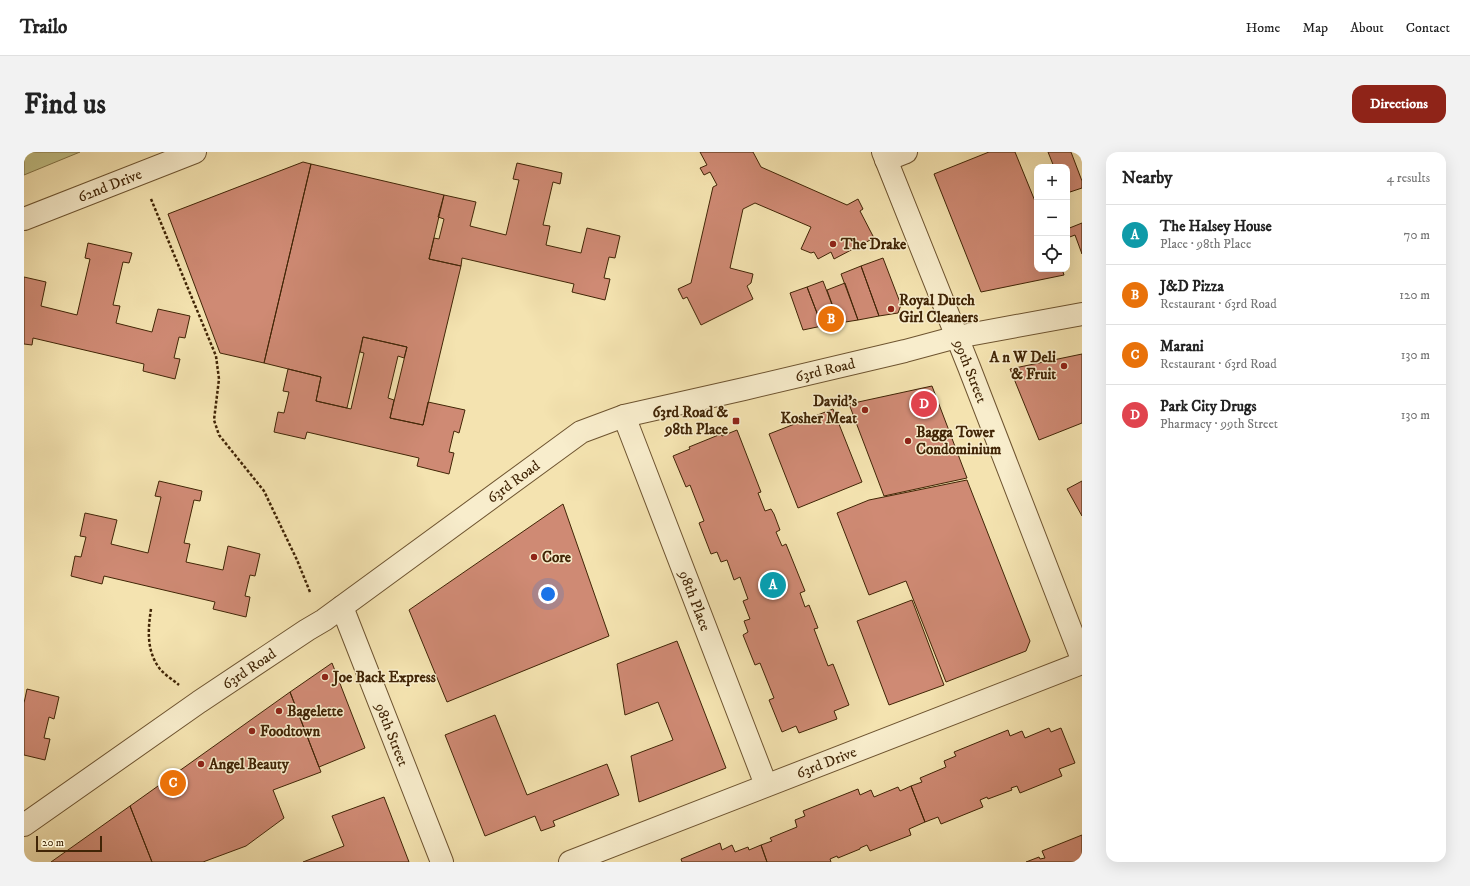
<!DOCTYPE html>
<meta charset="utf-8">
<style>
body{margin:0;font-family:"IM FELL DW Pica",serif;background:#f2f2f2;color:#222}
.controls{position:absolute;right:12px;top:12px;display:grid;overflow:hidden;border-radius:8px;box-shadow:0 4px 16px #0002}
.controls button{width:36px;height:36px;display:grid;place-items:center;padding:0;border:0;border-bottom:1px solid #e0e0e0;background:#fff;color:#222;font:20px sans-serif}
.scale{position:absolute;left:12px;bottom:10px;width:66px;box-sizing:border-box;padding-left:4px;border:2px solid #412506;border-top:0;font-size:11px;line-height:14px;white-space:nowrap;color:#412506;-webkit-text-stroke:3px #f8edcc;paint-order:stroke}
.you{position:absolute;left:524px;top:442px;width:14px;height:14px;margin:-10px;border:3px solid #fff;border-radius:50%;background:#1a73e8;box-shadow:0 0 0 6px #1a73e833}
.badge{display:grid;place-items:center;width:26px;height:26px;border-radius:50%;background:#8f2418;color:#fff;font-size:13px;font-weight:700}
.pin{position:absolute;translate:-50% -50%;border:2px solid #fff;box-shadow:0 1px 4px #0006}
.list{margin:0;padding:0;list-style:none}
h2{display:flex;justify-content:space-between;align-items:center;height:52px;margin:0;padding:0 16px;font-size:17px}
h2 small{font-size:13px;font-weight:400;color:#767676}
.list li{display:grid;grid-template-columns:26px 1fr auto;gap:12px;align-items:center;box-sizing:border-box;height:60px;padding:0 16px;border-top:1px solid #e0e0e0}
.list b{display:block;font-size:15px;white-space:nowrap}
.list p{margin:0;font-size:13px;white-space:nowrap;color:#767676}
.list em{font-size:13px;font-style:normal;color:#767676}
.icon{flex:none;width:22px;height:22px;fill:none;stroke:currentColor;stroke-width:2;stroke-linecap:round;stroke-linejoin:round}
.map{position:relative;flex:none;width:1058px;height:710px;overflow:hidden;border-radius:12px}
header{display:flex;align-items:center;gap:24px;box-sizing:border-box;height:56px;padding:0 20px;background:#fff;border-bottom:1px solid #e0e0e0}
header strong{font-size:19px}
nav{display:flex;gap:22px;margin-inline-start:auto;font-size:14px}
.intro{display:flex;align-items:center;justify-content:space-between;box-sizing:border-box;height:96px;padding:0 24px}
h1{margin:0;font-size:28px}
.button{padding:10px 18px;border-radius:12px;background:#8f2418;color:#fff;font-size:14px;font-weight:700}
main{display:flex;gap:24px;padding:0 24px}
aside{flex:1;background:#fff;border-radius:12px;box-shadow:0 4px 16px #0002}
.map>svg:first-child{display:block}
</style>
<header>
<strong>Trailo</strong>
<nav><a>Home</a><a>Map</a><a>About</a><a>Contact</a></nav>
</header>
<div class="intro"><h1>Find us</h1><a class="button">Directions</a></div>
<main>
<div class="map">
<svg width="1058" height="710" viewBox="0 0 1058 710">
<rect width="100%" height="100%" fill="#f4e3b0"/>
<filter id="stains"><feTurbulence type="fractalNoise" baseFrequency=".005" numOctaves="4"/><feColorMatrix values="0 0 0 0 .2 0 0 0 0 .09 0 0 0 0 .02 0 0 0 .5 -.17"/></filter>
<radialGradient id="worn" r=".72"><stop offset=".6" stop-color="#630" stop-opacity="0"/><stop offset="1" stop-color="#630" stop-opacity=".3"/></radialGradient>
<path fill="#c2c186" stroke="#827346" d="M 0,0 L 56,0 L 0,23 Z"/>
<path fill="#cf8a74" stroke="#412506" d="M 676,0 L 729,0 L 737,15 L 823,53 L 834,47 L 839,57 L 836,59 L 850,86 L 810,107 L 807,100 L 794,107 L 790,100 L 787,101 L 777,97 L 787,75 L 731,51 L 719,57 L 706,116 L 729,122 L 727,131 L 723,134 L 729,147 L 677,173 L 663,145 L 659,147 L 654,137 L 667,131 L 689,35 L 693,33 L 686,20 L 680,23 L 676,16 L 683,13 Z
M 965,0 L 991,0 L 1013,54 L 1013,117 L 1038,117 L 1040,123 L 957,140 L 910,22 Z
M 1024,0 L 1047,0 L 1058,29 L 1058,36 L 1043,41 L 1043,15 L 1030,15 Z
M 279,10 L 287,12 L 240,211 L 196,201 L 144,62 Z
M 493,11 L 538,21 L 536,32 L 529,30 L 519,73 L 526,74 L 522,93 L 557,101 L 563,76 L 596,84 L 591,106 L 585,105 L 580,126 L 586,127 L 581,148 L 548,140 L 550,132 L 438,106 L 437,114 L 405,107 L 410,86 L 415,87 L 420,67 L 414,65 L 420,43 L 452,50 L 446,74 L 482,83 L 495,28 L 489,27 Z
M 287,12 L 420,43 L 405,107 L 437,114 L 399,273 L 366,266 L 383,195 L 339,185 L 323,256 L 292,249 L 297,225 L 240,211 Z
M 1058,71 L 1058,102 L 1051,83 L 1043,86 L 1043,77 Z
M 64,91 L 108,101 L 105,111 L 99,110 L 89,153 L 96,154 L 92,171 L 128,180 L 134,157 L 166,164 L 161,186 L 155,185 L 150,206 L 156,207 L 151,227 L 119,219 L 120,212 L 99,207 L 9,186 L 8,193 L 0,192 L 0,125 L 22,130 L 17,154 L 53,163 L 66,107 L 61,106 Z
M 859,106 L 877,153 L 874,161 L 855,164 L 837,114 Z
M 837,114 L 855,164 L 834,168 L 817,122 Z
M 799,129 L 815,171 L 798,174 L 783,135 Z
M 821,131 L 834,168 L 815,171 L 803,138 Z
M 783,135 L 798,174 L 779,178 L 766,141 Z
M 339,185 L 383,195 L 380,206 L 374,204 L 364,246 L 370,248 L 366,266 L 399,273 L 404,250 L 441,258 L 435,281 L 430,279 L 425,300 L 430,301 L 425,322 L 393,314 L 395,306 L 283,280 L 281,287 L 250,280 L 254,260 L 260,261 L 265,240 L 259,239 L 264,217 L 297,225 L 292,249 L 327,257 L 340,201 L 336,200 Z
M 1058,202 L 1058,271 L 1015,288 L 986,217 Z
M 908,234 L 943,326 L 860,344 L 825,252 Z
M 809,257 L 838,330 L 774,356 L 745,282 Z
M 713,278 L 737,340 L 734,341 L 741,359 L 747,357 L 750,362 L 756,378 L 752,380 L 758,394 L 762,392 L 781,439 L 776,441 L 781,455 L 785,453 L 794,476 L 790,477 L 804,514 L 809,512 L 825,553 L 810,559 L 813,567 L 775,581 L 772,574 L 758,580 L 745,548 L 750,546 L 736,511 L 731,513 L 719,483 L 724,480 L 720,469 L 726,467 L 719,449 L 724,447 L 716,425 L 710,428 L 703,408 L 697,410 L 693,400 L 687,402 L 675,371 L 680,369 L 666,333 L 662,335 L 649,304 L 666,297 L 665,295 L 697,282 L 698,284 Z
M 943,328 L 1006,489 L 1002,499 L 922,530 L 882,429 L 845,443 L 813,361 L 845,348 Z
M 135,329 L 178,339 L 176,349 L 170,348 L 160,391 L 166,392 L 162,410 L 199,418 L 204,394 L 236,402 L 231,424 L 226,423 L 221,444 L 226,445 L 222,465 L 189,457 L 191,450 L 80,424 L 78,432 L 47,424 L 51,404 L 57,405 L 62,385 L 56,384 L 61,361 L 93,368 L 87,392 L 124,401 L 137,345 L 131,344 Z
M 1058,329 L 1058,364 L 1043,337 Z
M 539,352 L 585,484 L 423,550 L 385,458 Z
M 888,448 L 920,533 L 865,553 L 833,469 Z
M 653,489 L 702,616 L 615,650 L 607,604 L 649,588 L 634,550 L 601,563 L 593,512 Z
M 308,511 L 341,596 L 295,615 L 266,540 Z
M 3,537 L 35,545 L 30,567 L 25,565 L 20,586 L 26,587 L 21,608 L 0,603 L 0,551 Z
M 266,540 L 297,620 L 249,638 L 260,666 L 222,694 L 179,710 L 128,710 L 106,654 Z
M 471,563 L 503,643 L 583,612 L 595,643 L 529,669 L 531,674 L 517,679 L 511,664 L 461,684 L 421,583 Z
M 1025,576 L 1027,580 L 1037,576 L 1051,611 L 1035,617 L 1038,624 L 996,641 L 993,634 L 987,636 L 988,638 L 964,647 L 963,645 L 956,648 L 959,655 L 917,672 L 914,665 L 901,670 L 887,634 L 898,630 L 896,626 L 922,615 L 920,609 L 932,604 L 930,600 L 984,578 L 986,584 L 998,579 L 1001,586 Z
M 887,634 L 901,670 L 885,677 L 887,683 L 846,699 L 843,693 L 836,696 L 836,697 L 814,706 L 813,704 L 806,707 L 807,710 L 743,710 L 737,693 L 748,689 L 746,686 L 773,675 L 771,668 L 781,664 L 779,659 L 834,637 L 836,643 L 847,638 L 850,645 L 874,635 L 876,639 Z
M 360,645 L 385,710 L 279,710 L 320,694 L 308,664 Z
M 106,654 L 128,710 L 27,710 Z
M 1058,683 L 1058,710 L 1002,710 L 1015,705 L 1016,707 L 1021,706 L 1018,699 Z
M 696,691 L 698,698 L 708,693 L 711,700 L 724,695 L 725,698 L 737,693 L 743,710 L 658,710 L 657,707 Z"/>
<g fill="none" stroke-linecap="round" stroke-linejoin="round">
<defs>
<g id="minor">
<path id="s1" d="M 859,0 L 945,215 L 1058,507"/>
<path d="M 862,8 L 882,0"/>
<path id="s2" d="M 0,67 L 171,0"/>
<path id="s3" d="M 600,264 L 742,633"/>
<path id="s4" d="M 318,455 L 418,710"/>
<path id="s5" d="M 0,673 L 175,550 L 283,478 L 300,468 L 557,280 L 600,264 L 720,237 L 881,199 L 933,185 L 1058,162"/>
<path id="s6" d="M 546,710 L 1058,511"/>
</g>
</defs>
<use href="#minor" stroke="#6e5430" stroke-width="24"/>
<path stroke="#412506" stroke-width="2.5" stroke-dasharray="3 2" stroke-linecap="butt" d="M 127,47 L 192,204 L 195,227 L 190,268 L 195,283 L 240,339 L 273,408 L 286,440
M 127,457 C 124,477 122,499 136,517 C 141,523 149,528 155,533"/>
<use href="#minor" stroke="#f8edcc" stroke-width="22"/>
</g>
<g fill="#8f2418" stroke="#f8edcc" stroke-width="1.5">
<circle cx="809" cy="92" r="4"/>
<circle cx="867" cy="157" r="4"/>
<circle cx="1040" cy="214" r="4"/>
<circle cx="841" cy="258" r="4"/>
<rect x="708" y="265" width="8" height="8" rx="2"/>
<circle cx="884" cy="289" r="4"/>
<circle cx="510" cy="405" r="4"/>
<circle cx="301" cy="525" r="4"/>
<circle cx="255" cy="559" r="4"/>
<circle cx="228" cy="579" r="4"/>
<circle cx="177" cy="612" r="4"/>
</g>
<g text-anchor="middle" stroke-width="3" stroke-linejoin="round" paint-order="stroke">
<g font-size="15" fill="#412506" stroke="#f8edcc">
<text dy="5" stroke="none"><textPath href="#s2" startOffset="92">62nd Drive</textPath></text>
<text dy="5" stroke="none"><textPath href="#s5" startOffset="934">63rd Road</textPath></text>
<text dy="5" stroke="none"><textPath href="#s1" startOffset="236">99th Street</textPath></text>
<text dy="5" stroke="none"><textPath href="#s5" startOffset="598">63rd Road</textPath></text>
<text dy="5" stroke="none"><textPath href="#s3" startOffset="198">98th Place</textPath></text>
<text dy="5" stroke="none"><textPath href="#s5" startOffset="274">63rd Road</textPath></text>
<text dy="5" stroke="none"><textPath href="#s4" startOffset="137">98th Street</textPath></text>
<text dy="5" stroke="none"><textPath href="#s6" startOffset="275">63rd Drive</textPath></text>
</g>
<g font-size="15" font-weight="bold" fill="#412506" stroke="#f8edcc" text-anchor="start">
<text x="817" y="97">The Drake</text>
<text x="875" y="153">Royal Dutch<tspan x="875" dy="17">Girl Cleaners</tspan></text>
<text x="1032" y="210" text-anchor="end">A n W Deli<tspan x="1032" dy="17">&amp; Fruit</tspan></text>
<text x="833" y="254" text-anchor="end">David’s<tspan x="833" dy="17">Kosher Meat</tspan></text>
<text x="704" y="265" text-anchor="end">63rd Road &amp;<tspan x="704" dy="17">98th Place</tspan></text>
<text x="892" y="285">Bagga Tower<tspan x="892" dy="17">Condominium</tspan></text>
<text x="518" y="410">Core</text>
<text x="309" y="530">Joe Back Express</text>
<text x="263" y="564">Bagelette</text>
<text x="236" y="584">Foodtown</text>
<text x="185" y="617">Angel Beauty</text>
</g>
</g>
<rect width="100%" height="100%" filter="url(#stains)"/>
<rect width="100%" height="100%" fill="url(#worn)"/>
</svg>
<div class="controls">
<button>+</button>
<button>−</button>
<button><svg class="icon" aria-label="locate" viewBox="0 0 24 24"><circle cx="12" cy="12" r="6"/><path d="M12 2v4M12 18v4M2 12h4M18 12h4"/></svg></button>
</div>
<div class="scale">20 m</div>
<div class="you"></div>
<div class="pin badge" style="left:749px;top:433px;background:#0f9aa8">A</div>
<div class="pin badge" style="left:807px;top:167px;background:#e8710a">B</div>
<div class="pin badge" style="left:149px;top:631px;background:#e8710a">C</div>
<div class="pin badge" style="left:900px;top:252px;background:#e0444e">D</div>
</div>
<aside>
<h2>Nearby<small>4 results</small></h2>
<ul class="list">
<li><span class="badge" style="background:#0f9aa8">A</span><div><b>The Halsey House</b><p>Place · 98th Place</p></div><em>70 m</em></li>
<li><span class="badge" style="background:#e8710a">B</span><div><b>J&amp;D Pizza</b><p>Restaurant · 63rd Road</p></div><em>120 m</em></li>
<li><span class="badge" style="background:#e8710a">C</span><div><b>Marani</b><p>Restaurant · 63rd Road</p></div><em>130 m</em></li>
<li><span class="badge" style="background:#e0444e">D</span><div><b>Park City Drugs</b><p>Pharmacy · 99th Street</p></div><em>130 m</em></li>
</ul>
</aside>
</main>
